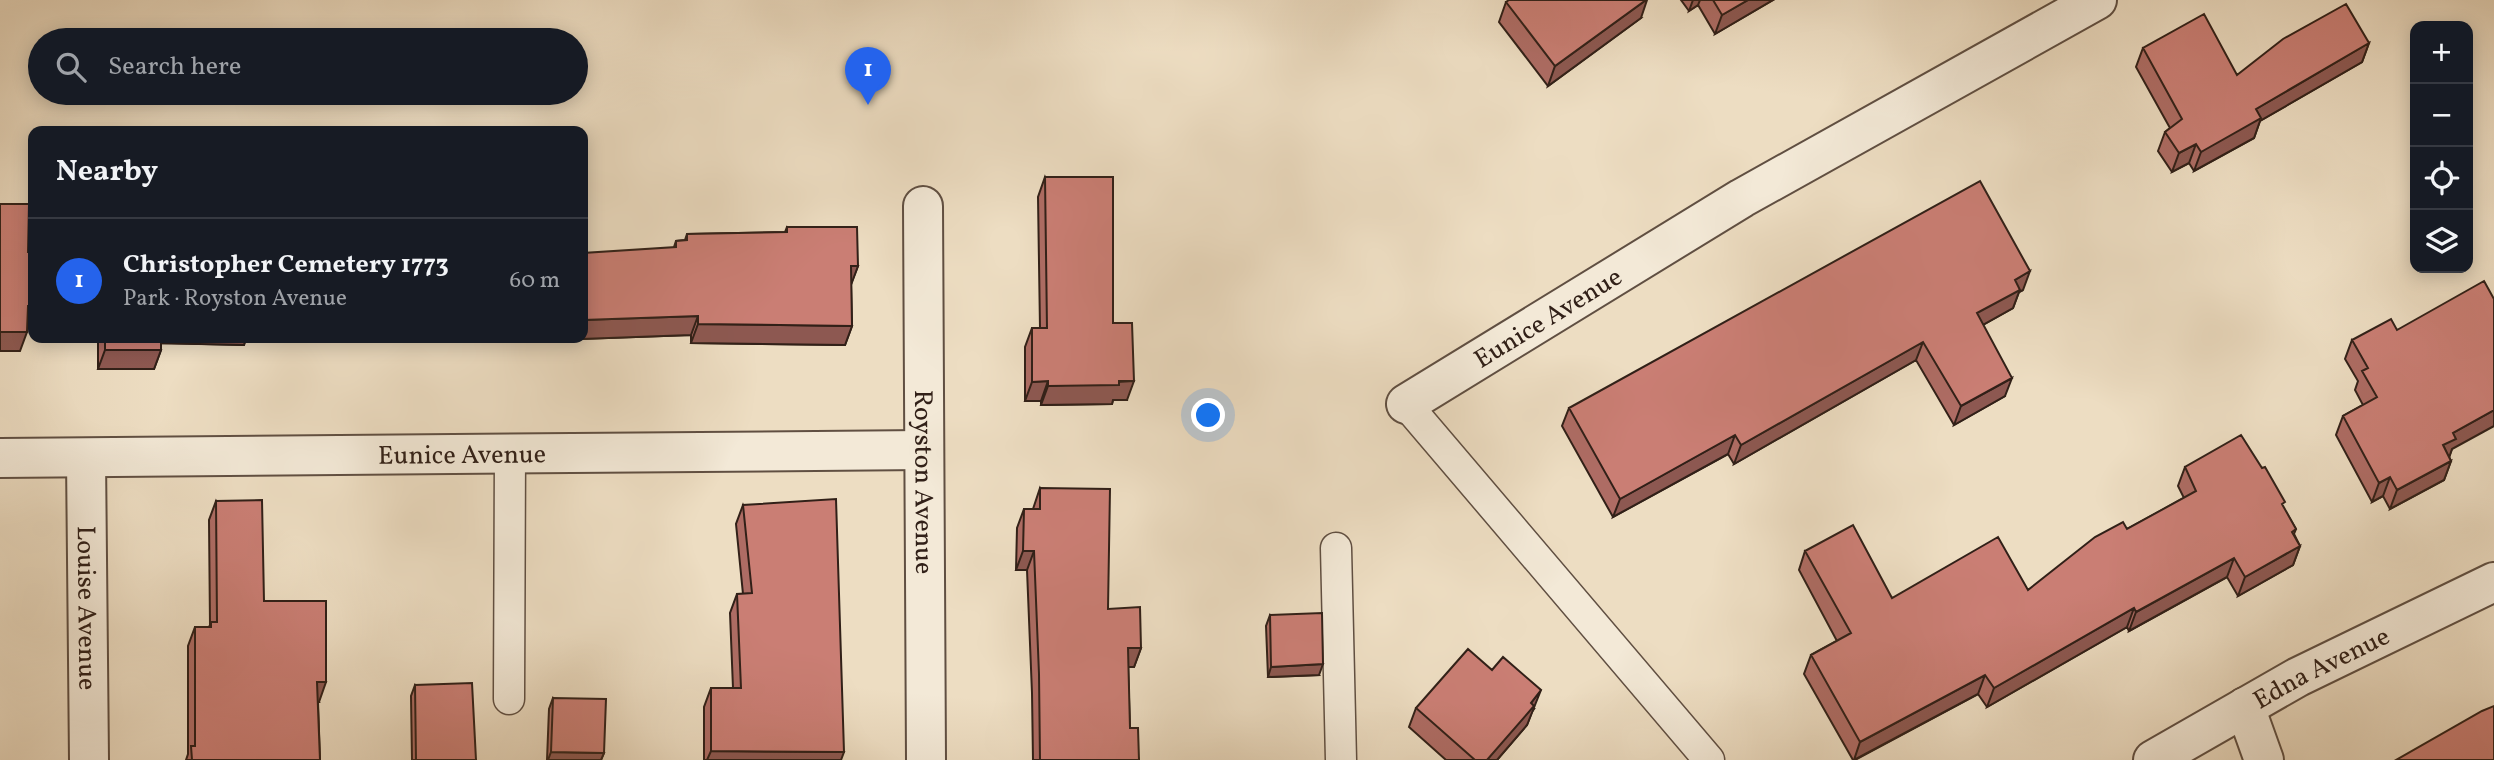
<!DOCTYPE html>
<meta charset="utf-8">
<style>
body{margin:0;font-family:Vollkorn,serif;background:#242831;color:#f1f3f6}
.controls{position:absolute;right:21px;top:21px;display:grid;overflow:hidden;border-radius:14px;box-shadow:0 4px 18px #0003}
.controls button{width:63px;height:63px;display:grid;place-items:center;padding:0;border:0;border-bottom:2px solid #363941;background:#171b24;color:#f1f3f6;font:35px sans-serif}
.you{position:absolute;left:1209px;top:416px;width:24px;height:24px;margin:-18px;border:5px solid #fff;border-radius:50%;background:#1a73e8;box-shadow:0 0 0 10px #1a73e833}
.badge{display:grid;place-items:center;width:46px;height:46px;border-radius:50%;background:#2563eb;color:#fff;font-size:23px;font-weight:700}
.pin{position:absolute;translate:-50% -58px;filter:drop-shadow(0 2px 4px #0008)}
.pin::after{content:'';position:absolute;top:37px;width:24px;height:21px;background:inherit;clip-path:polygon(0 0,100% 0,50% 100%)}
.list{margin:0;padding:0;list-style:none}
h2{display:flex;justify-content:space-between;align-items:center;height:91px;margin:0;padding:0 28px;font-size:30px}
h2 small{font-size:23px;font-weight:400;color:#9ea1a6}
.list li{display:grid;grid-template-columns:46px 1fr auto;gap:21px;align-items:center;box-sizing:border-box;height:126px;padding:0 28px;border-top:2px solid #363941}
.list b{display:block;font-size:26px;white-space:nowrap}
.list p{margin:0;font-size:23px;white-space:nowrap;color:#9ea1a6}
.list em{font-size:23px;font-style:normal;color:#9ea1a6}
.icon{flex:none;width:38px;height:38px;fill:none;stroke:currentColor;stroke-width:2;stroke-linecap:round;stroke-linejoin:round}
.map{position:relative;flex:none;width:2494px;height:760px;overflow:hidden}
.search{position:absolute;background:#171b24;box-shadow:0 4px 18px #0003;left:28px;top:28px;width:560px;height:77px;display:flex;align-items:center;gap:18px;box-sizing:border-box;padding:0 24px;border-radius:38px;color:#9ea1a6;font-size:26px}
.panel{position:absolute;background:#171b24;box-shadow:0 4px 18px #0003;left:28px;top:126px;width:560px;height:217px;border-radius:14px}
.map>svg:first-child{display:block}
</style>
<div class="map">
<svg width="2494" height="760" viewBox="0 0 2494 760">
<rect width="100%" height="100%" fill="#edddc2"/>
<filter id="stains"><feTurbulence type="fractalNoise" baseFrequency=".00286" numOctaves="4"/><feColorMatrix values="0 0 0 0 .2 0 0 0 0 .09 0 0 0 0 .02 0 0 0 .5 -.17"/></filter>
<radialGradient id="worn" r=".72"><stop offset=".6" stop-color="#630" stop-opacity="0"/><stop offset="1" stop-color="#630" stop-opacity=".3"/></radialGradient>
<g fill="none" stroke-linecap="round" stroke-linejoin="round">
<defs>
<path id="lane" d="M 1406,404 L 1709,760
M 1336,548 L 1341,760
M 509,699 L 510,452"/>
<g id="street">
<path id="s1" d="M 923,206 L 926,760"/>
<path id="s2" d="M 1406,404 L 1742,198 L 2097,0"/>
<path id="s3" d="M 0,458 L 923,450"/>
<path id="s4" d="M 86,458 L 89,760"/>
<path d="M 2245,707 L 2264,760"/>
<path id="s5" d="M 2153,760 L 2298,677 L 2494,582"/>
</g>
</defs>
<use href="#lane" stroke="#604f42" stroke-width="33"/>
<use href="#street" stroke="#604f42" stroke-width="42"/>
<use href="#lane" stroke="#f3e9d7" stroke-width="30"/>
<use href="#street" stroke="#f3e9d7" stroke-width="38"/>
</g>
<path fill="#ae6c64" stroke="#312018" stroke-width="2" d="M 1681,0 L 1773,0 L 1715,34 L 1698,5 L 1689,11 Z
M 1506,2 L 1641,18 L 1548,86 L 1499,22 Z
M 2369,43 L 2362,62 L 2260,121 L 2254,138 L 2194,171 L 2189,163 L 2172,172 L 2158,151 L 2165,132 L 2170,128 L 2136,67 L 2143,48 L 2237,75 Z
M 1045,177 L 1113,323 L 1127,400 L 1113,400 L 1112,404 L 1041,405 L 1041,401 L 1025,401 L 1025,347 L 1032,328 L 1040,328 L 1038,197 Z
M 787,227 L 858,266 L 851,284 L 852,326 L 845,345 L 691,343 L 691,335 L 554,340 L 554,338 L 583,338 L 674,247 L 676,241 L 685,240 L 687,234 L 785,232 Z
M 2023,290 L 2019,292 L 2013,308 L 1983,325 L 2005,396 L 1954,425 L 1916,360 L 1734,464 L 1728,454 L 1613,517 L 1562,426 L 1569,408 Z
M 98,338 L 249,338 L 246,338 L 244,345 L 161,343 L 161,350 L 154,369 L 98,369 Z
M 2352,340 L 2452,449 L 2449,457 L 2451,461 L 2444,480 L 2390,509 L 2383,496 L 2372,502 L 2336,435 L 2343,416 L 2363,405 L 2355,390 L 2358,381 L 2345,359 Z
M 2185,467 L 2283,507 L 2296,529 L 2294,534 L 2300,546 L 2293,565 L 2238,596 L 2227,577 L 2129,631 L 2127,627 L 1987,707 L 1978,694 L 1855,760 L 1853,760 L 1804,674 L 1811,655 L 1837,641 L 1799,570 L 1805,551 L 1892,598 L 2028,590 L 2127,529 L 2184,498 L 2178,486 Z
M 1040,488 L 1108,609 L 1141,648 L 1134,667 L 1128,667 L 1130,728 L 1139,760 L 1033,760 L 1032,693 L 1027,570 L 1016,570 L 1017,528 L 1024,509 L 1033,509 Z
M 216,501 L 264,601 L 319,702 L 318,702 L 320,760 L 186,760 L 188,754 L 188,646 L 195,627 L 209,627 L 210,625 L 209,520 Z
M 743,505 L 841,760 L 704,760 L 704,707 L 711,688 L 733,688 L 730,613 L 737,594 L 743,594 L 736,524 Z
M 1270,615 L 1319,675 L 1268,677 L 1266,626 Z
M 415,685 L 476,760 L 412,760 L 411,696 Z
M 553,698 L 604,753 L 601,760 L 547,760 L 549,709 Z
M 1416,708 L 1534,709 L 1532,712 L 1527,725 L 1497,760 L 1446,760 L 1409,727 Z"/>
<path fill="#8d5851" stroke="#312018" stroke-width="2" d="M 1646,0 L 1647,0 L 1641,18 L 1548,86 L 1555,66 Z
M 1693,0 L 1700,0 L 1698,5 L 1689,11 Z
M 1748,0 L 1773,0 L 1715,34 L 1722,15 Z
M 2369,43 L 2362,62 L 2260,121 L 2254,138 L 2194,171 L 2201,152 L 2256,109 Z
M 2196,144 L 2189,163 L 2172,172 L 2179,153 Z
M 851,266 L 858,266 L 851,285 Z
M 2030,271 L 2023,290 L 2019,292 L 2013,308 L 1970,332 L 1977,313 L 2015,280 Z
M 28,306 L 33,306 L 33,325 L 21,325 Z
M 698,316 L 691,335 L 554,340 L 555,338 L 583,338 L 583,320 Z
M 698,324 L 852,326 L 845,345 L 691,343 Z
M 0,332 L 27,332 L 20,351 L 0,351 Z
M 156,338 L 249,338 L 246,338 L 244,345 L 154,343 Z
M 1923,342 L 1916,360 L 1734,464 L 1741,445 Z
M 105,350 L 161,350 L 154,369 L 98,369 Z
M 2012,378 L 2005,396 L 1954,425 L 1961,406 Z
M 1048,381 L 1041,401 L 1025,401 L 1032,382 Z
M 1134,381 L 1127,400 L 1113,400 L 1112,404 L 1041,405 L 1048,386 Z
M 2494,410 L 2494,426 L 2452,449 L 2449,458 L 2443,445 L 2453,433 Z
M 1735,435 L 1728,454 L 1613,517 L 1620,499 Z
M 2451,461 L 2444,480 L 2390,509 L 2397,490 Z
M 2390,477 L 2383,496 L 2372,502 L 2379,483 Z
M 2300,546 L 2293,565 L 2238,596 L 2245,577 Z
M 1023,551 L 1034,551 L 1027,570 L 1016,570 Z
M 2234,558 L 2227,577 L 2129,631 L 2136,612 Z
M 2134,608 L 2127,627 L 1987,707 L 1994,688 Z
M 1128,648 L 1141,648 L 1134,667 L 1121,667 Z
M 1323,664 L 1319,675 L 1268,677 L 1271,667 Z
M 1985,675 L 1978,694 L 1854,760 L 1860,742 Z
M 317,682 L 326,682 L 319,702 L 310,702 Z
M 1541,690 L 1527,725 L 1497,760 L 1487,760 Z
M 711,751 L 844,752 L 841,760 L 707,760 Z
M 551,752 L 604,753 L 601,760 L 548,760 Z"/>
<path fill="#ca7e74" stroke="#312018" stroke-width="2" d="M 1509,0 L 1646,0 L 1555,66 L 1506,2 Z
M 1713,0 L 1748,0 L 1722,15 Z
M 2346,4 L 2369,43 L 2256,109 L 2261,118 L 2201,152 L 2196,144 L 2179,153 L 2165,132 L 2182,119 L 2143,48 L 2204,14 L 2237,75 L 2283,39 Z
M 1045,177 L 1113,177 L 1113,323 L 1132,323 L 1134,381 L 1119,381 L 1119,385 L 1048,386 L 1048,381 L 1032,382 L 1032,328 L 1047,328 Z
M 1980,181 L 2030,271 L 2015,280 L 2020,290 L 1977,313 L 2012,378 L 1961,406 L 1923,342 L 1741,445 L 1735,435 L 1620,499 L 1569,408 Z
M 0,204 L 29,204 L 28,252 L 33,252 L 33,306 L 28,306 L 27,332 L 0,332 Z
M 787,227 L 857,227 L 858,266 L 851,266 L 852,326 L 698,324 L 698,316 L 583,320 L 583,253 L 676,247 L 676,241 L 687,240 L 687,234 L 787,232 Z
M 2484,281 L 2494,299 L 2494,410 L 2453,433 L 2456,439 L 2443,445 L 2451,461 L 2397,490 L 2390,477 L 2379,483 L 2343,416 L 2377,397 L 2362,371 L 2368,368 L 2352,340 L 2391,319 L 2397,330 Z
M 105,338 L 161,338 L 161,350 L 105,350 Z
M 2241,435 L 2262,468 L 2265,467 L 2285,502 L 2282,504 L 2296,529 L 2292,532 L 2300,546 L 2245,577 L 2234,558 L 2136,612 L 2134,608 L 1994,688 L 1985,675 L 1860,742 L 1811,655 L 1851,633 L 1805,551 L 1853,525 L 1892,598 L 1998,537 L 2028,590 L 2095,537 L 2123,522 L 2127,529 L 2196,491 L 2185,467 Z
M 1040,488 L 1110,489 L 1108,609 L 1140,607 L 1141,648 L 1128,648 L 1130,728 L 1138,728 L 1139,760 L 1040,760 L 1039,674 L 1034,551 L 1023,551 L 1024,509 L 1040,509 Z
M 836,499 L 844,752 L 711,751 L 711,688 L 741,688 L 737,594 L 752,593 L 743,505 Z
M 262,500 L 264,601 L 326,601 L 326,682 L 317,682 L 320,760 L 192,760 L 191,746 L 195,746 L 195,627 L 211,627 L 211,622 L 217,622 L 216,501 Z
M 1322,613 L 1323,664 L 1271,667 L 1270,615 Z
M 1468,649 L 1492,670 L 1503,657 L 1541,690 L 1531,703 L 1534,706 L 1487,760 L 1475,760 L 1416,708 Z
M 472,683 L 476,760 L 416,760 L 415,685 Z
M 553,698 L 606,699 L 604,753 L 551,752 Z
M 2494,706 L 2494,760 L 2396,760 L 2482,711 Z"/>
<g text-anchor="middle" stroke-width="6" stroke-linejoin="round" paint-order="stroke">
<g font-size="26" fill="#312018" stroke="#f3e9d7">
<text dy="9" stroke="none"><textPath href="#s2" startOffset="166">Eunice Avenue</textPath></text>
<text dy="9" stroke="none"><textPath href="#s3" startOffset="462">Eunice Avenue</textPath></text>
<text dy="9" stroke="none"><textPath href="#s1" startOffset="276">Royston Avenue</textPath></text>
<text dy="9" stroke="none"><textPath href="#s4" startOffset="150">Louise Avenue</textPath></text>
<text dy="9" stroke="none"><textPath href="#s5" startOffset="192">Edna Avenue</textPath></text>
</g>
</g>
<rect width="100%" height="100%" filter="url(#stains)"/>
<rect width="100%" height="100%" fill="url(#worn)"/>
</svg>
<div class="controls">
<button>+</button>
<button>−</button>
<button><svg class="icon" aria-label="locate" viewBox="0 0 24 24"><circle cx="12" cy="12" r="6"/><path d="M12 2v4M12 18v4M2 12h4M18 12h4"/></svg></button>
<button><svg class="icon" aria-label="layers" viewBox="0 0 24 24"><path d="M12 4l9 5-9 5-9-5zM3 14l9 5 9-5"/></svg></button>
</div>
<div class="you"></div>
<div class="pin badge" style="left:868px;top:105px">1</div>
<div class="search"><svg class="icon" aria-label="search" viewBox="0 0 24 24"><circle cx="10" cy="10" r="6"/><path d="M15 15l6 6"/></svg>Search here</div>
<section class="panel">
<h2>Nearby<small></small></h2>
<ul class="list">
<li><span class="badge">1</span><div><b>Christopher Cemetery 1773</b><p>Park · Royston Avenue</p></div><em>60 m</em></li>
</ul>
</section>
</div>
